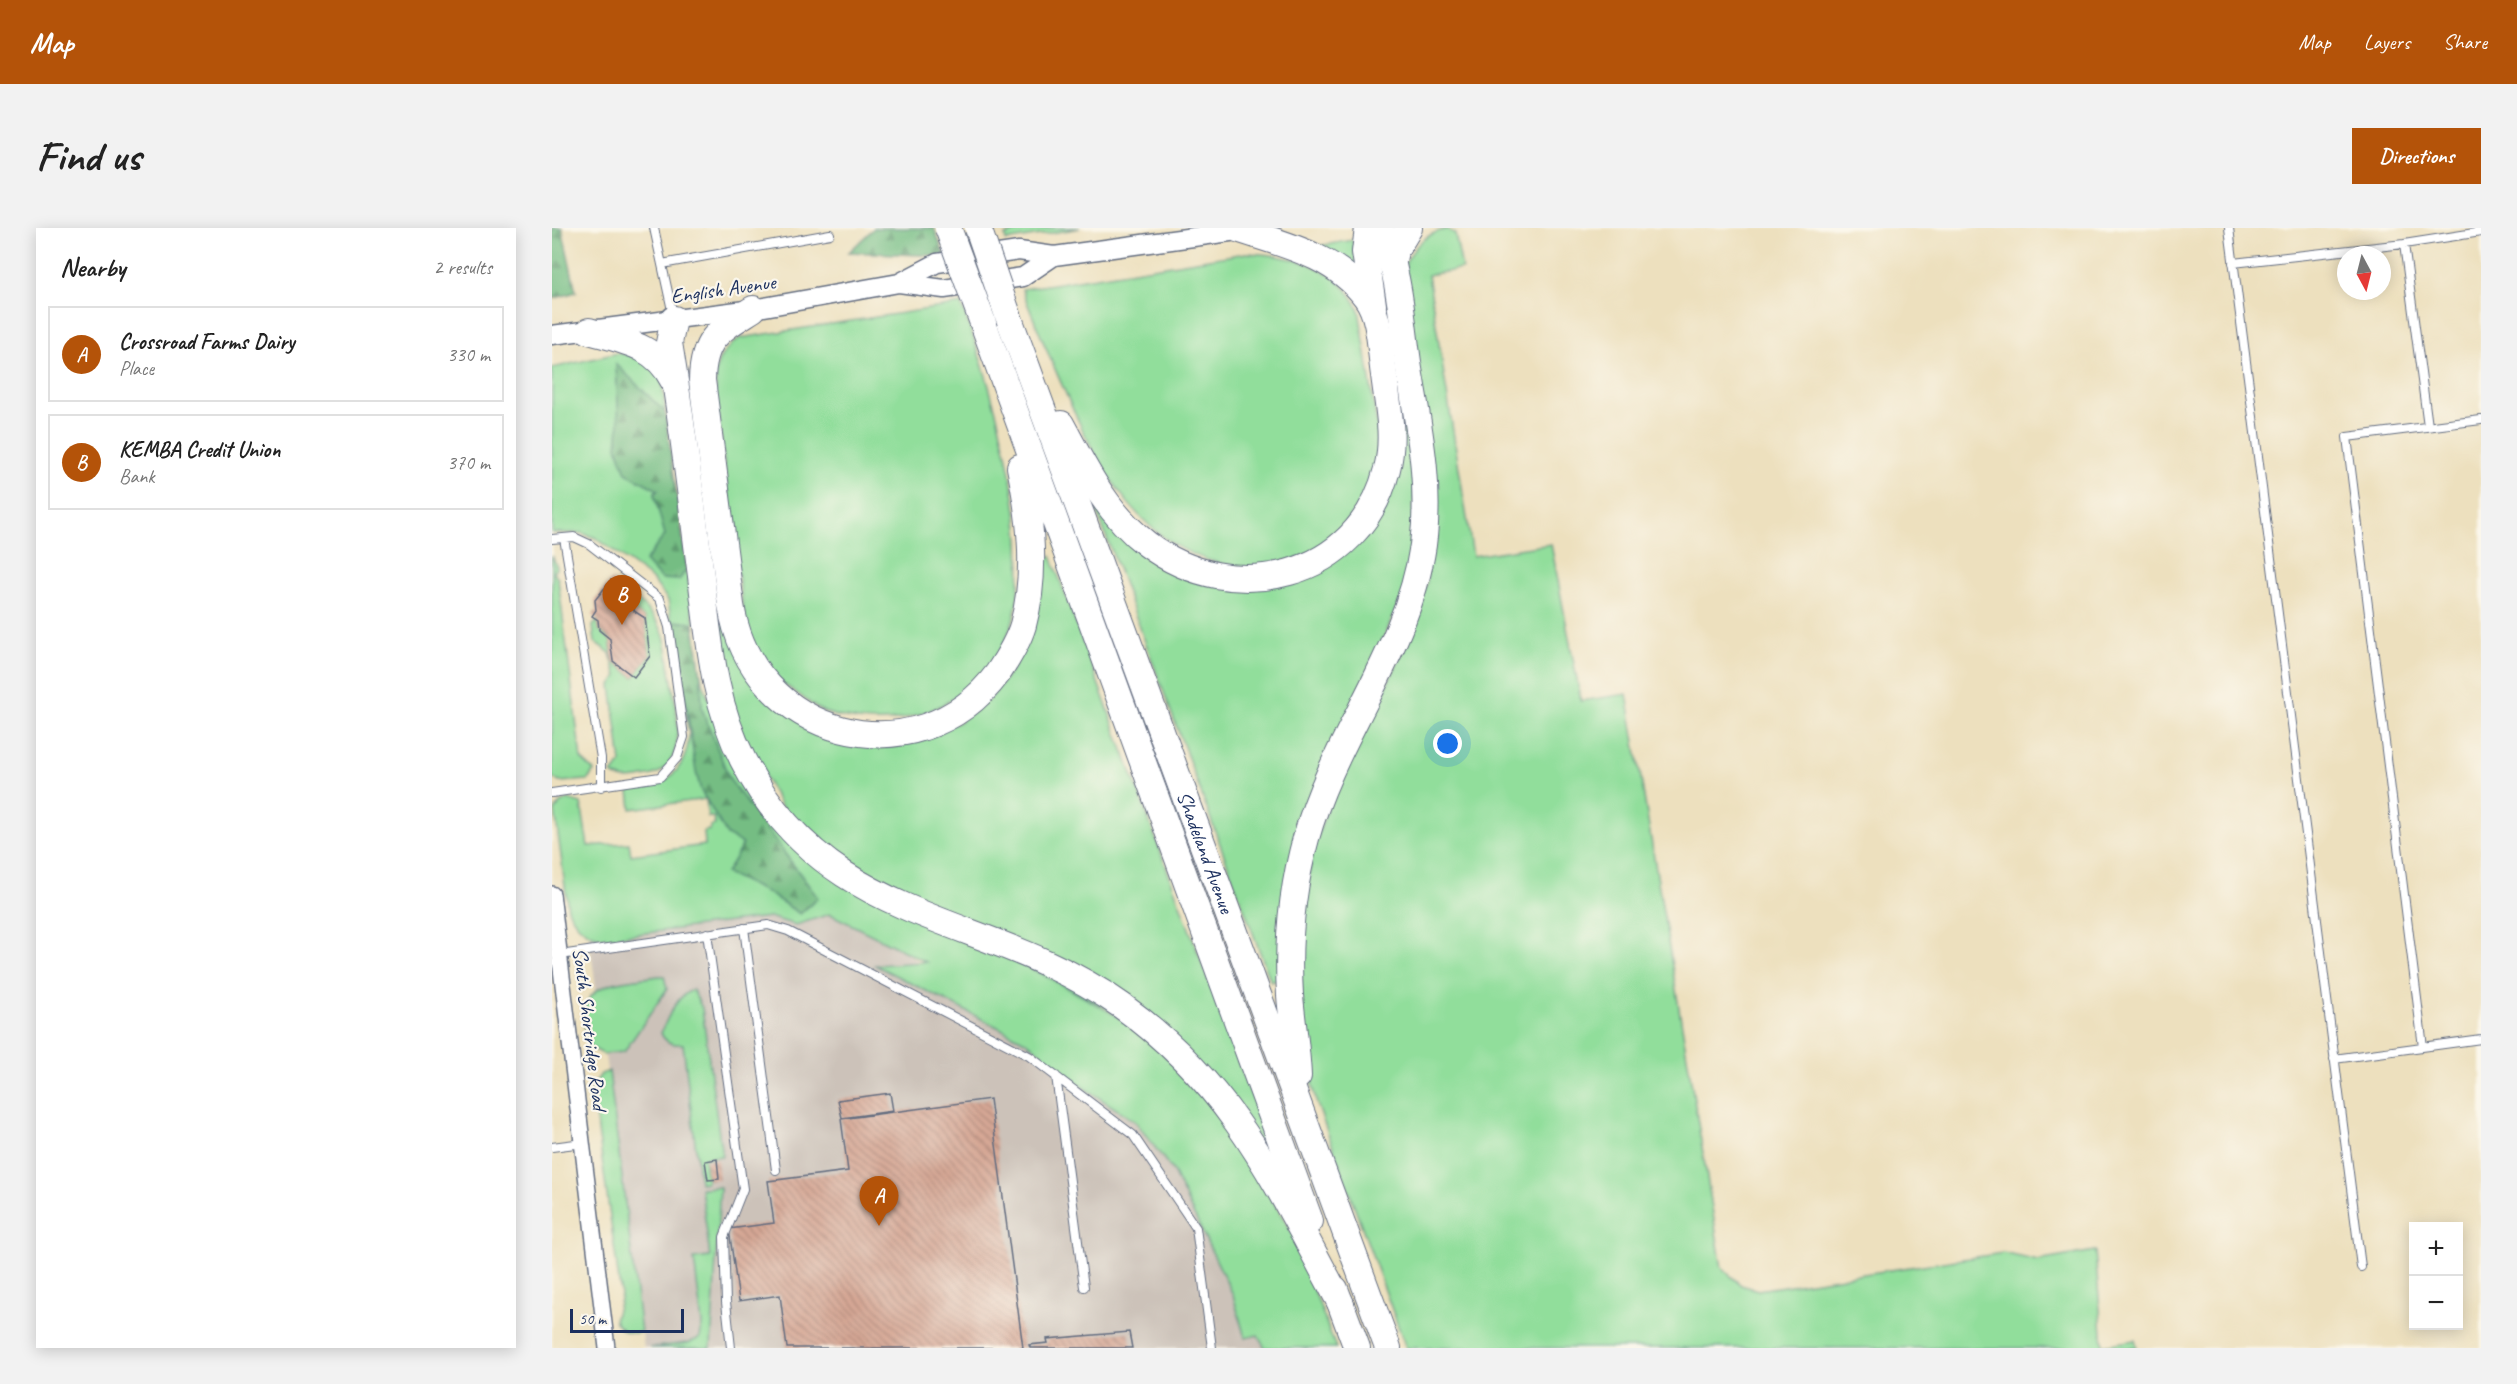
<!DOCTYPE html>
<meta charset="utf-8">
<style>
body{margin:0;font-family:Caveat,sans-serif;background:#f2f2f2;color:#222}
.controls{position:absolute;right:18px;bottom:18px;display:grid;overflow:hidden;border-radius:0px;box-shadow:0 3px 15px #0003}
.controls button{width:54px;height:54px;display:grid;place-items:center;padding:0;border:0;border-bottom:2px solid #e0e0e0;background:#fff;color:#222;font:30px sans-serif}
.compass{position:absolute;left:1785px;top:18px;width:54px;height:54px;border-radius:50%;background:#fff;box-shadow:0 3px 15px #0003;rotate:173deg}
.scale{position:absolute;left:18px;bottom:15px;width:114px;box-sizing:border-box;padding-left:6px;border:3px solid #1b2f5e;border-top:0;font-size:16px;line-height:21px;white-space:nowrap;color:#1b2f5e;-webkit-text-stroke:4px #fbf7ec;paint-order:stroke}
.you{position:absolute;left:896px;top:516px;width:21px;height:21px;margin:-15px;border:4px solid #fff;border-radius:50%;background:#1a73e8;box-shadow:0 0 0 9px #1a73e833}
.badge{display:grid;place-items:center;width:39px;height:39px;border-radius:50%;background:#b45309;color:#fff;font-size:20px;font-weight:700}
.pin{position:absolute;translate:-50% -50px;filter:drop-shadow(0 2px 3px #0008)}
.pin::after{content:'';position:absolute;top:32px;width:21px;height:18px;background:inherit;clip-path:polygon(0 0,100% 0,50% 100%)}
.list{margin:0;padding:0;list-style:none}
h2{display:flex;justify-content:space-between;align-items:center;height:78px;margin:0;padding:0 24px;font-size:26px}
h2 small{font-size:20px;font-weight:400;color:#767676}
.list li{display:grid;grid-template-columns:39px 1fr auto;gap:18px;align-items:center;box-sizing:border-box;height:96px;margin:0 12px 12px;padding:0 12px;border:2px solid #e0e0e0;border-radius:0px}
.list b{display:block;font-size:22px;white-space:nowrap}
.list p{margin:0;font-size:20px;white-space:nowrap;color:#767676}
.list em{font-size:20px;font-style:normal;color:#767676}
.map{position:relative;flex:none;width:1929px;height:1120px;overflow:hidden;border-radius:0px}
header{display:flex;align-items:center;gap:36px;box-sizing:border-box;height:84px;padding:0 30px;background:#b45309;color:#fff}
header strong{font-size:28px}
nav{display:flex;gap:33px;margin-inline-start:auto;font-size:21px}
.intro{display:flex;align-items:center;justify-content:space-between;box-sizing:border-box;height:144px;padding:0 36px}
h1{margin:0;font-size:42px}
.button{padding:15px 27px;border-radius:0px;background:#b45309;color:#fff;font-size:21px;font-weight:700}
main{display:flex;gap:36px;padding:0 36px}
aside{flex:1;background:#fff;border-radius:0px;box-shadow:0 3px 15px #0003}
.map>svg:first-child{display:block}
</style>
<header>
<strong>Map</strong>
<nav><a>Map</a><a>Layers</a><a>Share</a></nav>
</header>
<div class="intro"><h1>Find us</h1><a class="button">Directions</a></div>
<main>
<aside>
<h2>Nearby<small>2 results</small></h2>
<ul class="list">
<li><span class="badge">A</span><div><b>Crossroad Farms Dairy</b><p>Place</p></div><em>330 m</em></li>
<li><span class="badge">B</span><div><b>KEMBA Credit Union</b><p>Bank</p></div><em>370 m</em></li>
</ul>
</aside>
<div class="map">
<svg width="1929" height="1120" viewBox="0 0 1929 1120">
<defs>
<pattern id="forest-firs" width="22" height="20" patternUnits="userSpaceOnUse" patternTransform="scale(1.5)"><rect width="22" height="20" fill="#74bd83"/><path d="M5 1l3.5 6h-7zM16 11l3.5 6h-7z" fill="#5e9a6e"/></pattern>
<pattern id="building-back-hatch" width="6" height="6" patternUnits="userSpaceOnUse" patternTransform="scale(1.5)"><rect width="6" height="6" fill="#d6a794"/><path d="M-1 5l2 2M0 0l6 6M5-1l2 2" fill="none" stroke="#ad887c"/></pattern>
</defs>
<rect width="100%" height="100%" fill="#fbf7ec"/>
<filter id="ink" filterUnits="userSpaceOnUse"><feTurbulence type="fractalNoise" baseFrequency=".0167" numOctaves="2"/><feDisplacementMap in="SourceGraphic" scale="12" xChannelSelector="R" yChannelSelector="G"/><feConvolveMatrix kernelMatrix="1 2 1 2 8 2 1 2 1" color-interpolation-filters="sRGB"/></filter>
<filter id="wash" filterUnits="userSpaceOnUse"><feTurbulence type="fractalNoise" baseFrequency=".008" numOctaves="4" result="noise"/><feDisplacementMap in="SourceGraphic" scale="24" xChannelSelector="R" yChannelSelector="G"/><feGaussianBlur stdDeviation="1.35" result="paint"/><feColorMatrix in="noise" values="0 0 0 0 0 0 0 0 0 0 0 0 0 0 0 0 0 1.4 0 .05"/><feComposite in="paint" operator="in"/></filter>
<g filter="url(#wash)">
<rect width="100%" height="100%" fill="#ede0be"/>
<path fill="#ccc2b9" d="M 261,656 L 366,733 L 534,821 L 637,912 L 738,1120 L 92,1120 L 34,686 Z"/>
<path fill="#91de9b" stroke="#56867c" stroke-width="1.5" d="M 471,0 L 528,0 L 454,13 L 453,8 Z
M 895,1 L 903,6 L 910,41 L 876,47 L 921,328 L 999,316 L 1029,473 L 1075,466 L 1170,1040 L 1189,1057 L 1206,1062 L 1451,1025 L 1486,1033 L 1543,1023 L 1551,1117 L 1583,1112 L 1585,1120 L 854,1120 L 764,873 L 756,838 L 750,790 L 747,703 L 761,622 L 775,581 L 859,407 L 875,354 L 853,35 C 864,16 873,6 895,1 Z
M 801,12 L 806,48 L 761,19 Z
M 694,25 C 739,27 787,37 807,82 L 827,210 C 825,257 804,293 766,320 C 756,327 723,340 711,341 C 702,342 692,339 684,338 C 589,327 544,235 510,157 C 496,125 482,94 470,61 Z
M 409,76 C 440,155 480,296 464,380 C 450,457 369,507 295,490 C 286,488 276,487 268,482 C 261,478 253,471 246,466 C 237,459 220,450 214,440 C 188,400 187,350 181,303 C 175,258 169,212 164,166 C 163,137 163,128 188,110 Z
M 66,125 L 89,129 L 110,151 L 117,224 L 132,318 L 149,449 L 156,470 L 218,592 L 581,797 L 657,869 L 740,1004 L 784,1120 L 713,1120 L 706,1107 L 693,1110 L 681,1067 L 620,942 L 584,894 L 529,858 L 475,814 L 323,737 L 374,734 L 278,686 L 244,697 L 217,689 L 55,710 C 36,709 24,699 16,681 L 3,583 L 8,575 L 16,571 L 29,575 L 36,618 L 77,615 L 79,627 L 153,617 L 152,603 L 158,602 L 158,598 L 163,597 L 162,589 L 156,589 L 154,571 L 79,581 L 77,562 C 113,558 134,546 137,507 L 116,372 L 100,351 L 44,310 L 29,305 L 0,305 L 0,140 Z
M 850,177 L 864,237 L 857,353 L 789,506 L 729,751 L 719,754 L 544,281 L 551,280 L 648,355 L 802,316 L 845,178 Z
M 154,309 L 158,309 L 180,411 L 286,510 L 405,495 L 437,472 L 462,439 L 489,330 L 499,328 L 695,857 L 721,913 L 710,917 L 632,819 L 331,665 L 233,585 L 181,492 Z
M 0,327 L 5,339 L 2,345 L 6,351 L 29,531 L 42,543 L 36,552 L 7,554 L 0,549 Z
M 81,368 C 92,378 104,389 110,403 C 116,416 116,434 119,448 C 124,481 140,544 91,549 C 79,551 71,553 60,546 L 69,535 L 59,457 L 65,448 L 58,425 L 43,414 L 41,398 L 46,392 L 47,402 L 58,411 L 61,433 L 82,449 L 98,428 L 93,390 L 82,383 Z
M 107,748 L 112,748 L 115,761 L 72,824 L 51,826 L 36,818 C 18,754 59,754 107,748 Z
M 141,762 L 150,780 L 170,928 L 152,930 L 155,954 L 148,955 L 131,816 C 122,817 113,816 109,805 C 115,791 125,766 141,762 Z
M 57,843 L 89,1104 C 76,1106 69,1104 62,1092 L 69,1068 L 40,859 L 49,846 Z
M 168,959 L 159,1120 L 97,1120 L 136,1115 L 148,1110 L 150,1096 L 142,1031 L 158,1029 L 149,960 Z"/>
<path fill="url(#forest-firs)" stroke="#487670" stroke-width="1.5" d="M 0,0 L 10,0 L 24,64 L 0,71 Z
M 322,0 L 382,0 L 393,28 L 297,24 Z
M 64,136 L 113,184 L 135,341 L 127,352 L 109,351 L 93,333 L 113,307 L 102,266 L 106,262 L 74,245 L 65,219 L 67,198 Z
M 122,393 L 141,395 L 149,449 L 150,481 L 178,552 L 266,670 L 248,686 L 216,665 L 174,645 L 191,616 L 175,607 L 149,563 L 144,544 Z"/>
<g id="blocks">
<path fill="url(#building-back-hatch)" d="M 59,352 L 81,368 L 82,383 L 93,390 L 98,428 L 82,449 L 61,433 L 58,411 L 47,402 L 46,392 L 40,388 L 44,382 L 43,372 Z
M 338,865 L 341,883 L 290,890 L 286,872 Z
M 438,871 L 471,1120 L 235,1120 L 228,1067 L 187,1073 L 177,1001 L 222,995 L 216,953 L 296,943 L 289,891 Z
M 165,931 L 167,951 L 156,952 L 153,933 Z
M 577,1104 L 580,1120 L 478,1120 L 477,1117 L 496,1115 L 495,1111 Z"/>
</g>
</g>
<g filter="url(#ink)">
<use href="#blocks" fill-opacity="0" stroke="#646d80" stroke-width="1.5"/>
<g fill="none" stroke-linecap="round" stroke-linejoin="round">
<defs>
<path id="service" d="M 102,0 L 121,87
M 1677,0 L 1809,1039
M 1852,16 L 1876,198
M 1681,35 L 1852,16 L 1929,4
M 110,36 L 278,6
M 12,310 L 49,530 L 49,559
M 0,311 L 22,309 L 37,316 L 108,371 L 117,399 L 132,509 L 125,530 L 108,549 L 0,565
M 192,700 L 224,942
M 155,705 L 191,961 L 172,1009 L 174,1074 L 179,1120
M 8,727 L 216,697 L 236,703 L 477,828 L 581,907 L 644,1000 L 660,1120
M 1871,819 L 1795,209 L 1929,192
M 1782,831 L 1929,811
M 504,848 L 532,1059
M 0,919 L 31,915"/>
<path id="minor" d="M 0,666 L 55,1120"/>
<path id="tertiary" d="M 347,55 L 392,61 L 471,49 L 502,28
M 0,107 L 201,81 L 347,55 L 385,35 L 467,23 L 502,28 L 700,1"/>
<g id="motorway">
<path d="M 816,0 L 813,24 L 821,77"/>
<path d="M 840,36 L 843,23 L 857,0"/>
<path d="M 201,81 C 168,102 151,109 150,152 L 179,377 C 199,509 365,554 446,445 C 456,430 466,414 471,397 C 485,346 479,291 468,239"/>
<path d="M 122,91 L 117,115 C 130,192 139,270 149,348 C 157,411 161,474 191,532 C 277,701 435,682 570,778 C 683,859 725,958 789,1076"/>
<path id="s1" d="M 458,93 L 836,1120"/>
<path d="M 431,95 L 758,993"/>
<path d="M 37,103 C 72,113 103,117 121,152"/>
<path d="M 509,196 C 533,240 554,285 595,316 C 681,381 808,351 835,241 C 843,210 836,179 832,147 C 828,123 829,89 814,69 C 783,28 734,17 688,2"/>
<path d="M 746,848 C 745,821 740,794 738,767 C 735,715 740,661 754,610 C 782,508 856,422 871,317 C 879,257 867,200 857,141 C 850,96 848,42 828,0"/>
<path d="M 783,1061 L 805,1120"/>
</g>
</defs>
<use href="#service" stroke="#646d80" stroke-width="10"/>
<use href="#minor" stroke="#646d80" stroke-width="18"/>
<use href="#tertiary" stroke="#646d80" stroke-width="21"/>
<use href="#motorway" stroke="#646d80" stroke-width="28"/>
<use href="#service" stroke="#fff" stroke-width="8"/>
<use href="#minor" stroke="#fff" stroke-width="15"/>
<use href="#tertiary" stroke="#fff" stroke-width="18"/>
<use href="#motorway" stroke="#fff" stroke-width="26"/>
<defs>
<path id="motorway-bridge" d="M 396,0 L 431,95
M 426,0 L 458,93"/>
</defs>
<use href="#motorway-bridge" stroke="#646d80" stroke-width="28" stroke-linecap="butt"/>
<use href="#motorway-bridge" stroke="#fff" stroke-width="26"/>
</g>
</g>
<g text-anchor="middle" stroke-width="4.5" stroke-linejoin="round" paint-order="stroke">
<g font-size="21" fill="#1b2f5e" stroke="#fbf7ec">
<text transform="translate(171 61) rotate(-8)" y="7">English Avenue</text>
<text dy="7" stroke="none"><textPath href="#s1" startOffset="566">Shadeland Avenue</textPath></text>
<text transform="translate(38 801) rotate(83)" y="7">South Shortridge Road</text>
</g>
</g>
</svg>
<div class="controls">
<button>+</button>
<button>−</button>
</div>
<svg class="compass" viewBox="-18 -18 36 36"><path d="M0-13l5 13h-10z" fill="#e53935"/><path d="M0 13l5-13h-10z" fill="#767676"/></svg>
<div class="scale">50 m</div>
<div class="you"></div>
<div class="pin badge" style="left:327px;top:998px">A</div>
<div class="pin badge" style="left:70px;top:397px">B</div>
</div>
</main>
